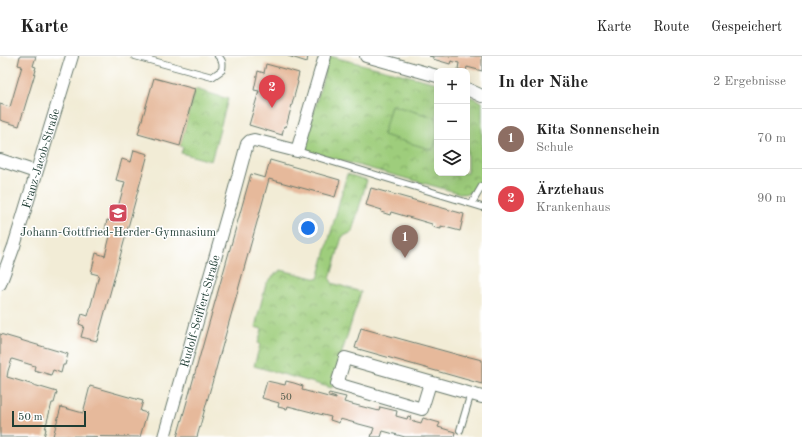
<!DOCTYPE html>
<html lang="de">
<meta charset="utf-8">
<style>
body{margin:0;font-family:"Old Standard TT",serif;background:#f2f2f2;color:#222}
.controls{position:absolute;right:12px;top:12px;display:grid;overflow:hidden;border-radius:8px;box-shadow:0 4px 16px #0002}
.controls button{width:36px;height:36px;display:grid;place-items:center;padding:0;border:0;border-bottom:1px solid #e0e0e0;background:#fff;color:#222;font:20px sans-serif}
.scale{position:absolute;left:12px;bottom:10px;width:74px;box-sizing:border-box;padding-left:4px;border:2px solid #1f3d34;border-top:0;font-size:11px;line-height:14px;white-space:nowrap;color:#1f3d34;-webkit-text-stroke:3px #fff;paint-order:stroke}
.you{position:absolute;left:308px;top:172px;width:14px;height:14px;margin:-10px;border:3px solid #fff;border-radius:50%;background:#1a73e8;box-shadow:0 0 0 6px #1a73e833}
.badge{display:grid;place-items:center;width:26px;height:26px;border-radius:50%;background:#7c3aed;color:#fff;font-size:13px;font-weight:700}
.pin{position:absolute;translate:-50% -33px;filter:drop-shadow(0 1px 2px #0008)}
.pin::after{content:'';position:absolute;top:21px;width:14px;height:12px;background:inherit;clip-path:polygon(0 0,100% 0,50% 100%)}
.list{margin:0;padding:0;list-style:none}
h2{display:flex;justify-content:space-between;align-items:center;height:52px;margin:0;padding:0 16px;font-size:17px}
h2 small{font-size:13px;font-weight:400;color:#767676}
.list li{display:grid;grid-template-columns:26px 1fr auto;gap:12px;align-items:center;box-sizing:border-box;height:60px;padding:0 16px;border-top:1px solid #e0e0e0}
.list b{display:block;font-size:15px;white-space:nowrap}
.list p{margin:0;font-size:13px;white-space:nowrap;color:#767676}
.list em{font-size:13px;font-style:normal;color:#767676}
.icon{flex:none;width:22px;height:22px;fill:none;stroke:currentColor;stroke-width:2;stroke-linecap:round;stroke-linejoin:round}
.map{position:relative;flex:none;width:482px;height:381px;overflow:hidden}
header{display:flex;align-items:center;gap:24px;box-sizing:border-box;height:56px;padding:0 20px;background:#fff;border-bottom:1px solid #e0e0e0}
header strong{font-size:19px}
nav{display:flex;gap:22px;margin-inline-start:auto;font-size:14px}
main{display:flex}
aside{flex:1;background:#fff}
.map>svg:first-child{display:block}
</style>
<header>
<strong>Karte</strong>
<nav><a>Karte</a><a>Route</a><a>Gespeichert</a></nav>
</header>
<main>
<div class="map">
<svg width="482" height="381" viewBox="0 0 482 381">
<defs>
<pattern id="park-crowns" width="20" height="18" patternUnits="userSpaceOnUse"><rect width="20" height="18" fill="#9ecd7b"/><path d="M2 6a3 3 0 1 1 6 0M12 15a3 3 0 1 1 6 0" fill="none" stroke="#80a866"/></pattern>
</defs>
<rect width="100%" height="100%" fill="#fff"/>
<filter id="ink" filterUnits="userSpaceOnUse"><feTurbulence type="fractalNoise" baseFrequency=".025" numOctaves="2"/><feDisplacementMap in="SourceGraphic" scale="8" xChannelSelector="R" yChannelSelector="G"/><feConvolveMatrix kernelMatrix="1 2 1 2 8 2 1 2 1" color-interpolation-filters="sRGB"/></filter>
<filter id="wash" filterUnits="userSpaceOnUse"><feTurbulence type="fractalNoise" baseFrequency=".012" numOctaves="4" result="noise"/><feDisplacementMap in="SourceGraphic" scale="16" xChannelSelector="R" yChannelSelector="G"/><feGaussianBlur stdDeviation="0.9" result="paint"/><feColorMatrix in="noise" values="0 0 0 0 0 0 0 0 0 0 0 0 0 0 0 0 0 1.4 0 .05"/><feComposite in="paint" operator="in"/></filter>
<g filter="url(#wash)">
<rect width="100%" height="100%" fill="#f2ecd6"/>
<path fill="url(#park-crowns)" stroke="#5e8558" d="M 329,0 L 437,27 L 437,117 L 467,117 L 467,39 L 482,46 L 482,123 L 474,134 L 470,137 L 463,138 L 306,95 L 304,92 Z
M 195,33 L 228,43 L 211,105 L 181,97 L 183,91 L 180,90 Z
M 347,118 L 367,124 L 352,176 L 342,181 L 330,223 L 332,227 L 361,236 L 343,293 L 332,332 L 254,310 L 260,289 L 258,287 L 262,273 L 255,271 L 266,228 L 274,219 L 281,214 L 318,223 Z"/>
<path fill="#9ecd7b" stroke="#5e8558" d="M 391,49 L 437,62 L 437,81 L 433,94 L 383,79 Z"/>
<g id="blocks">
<path fill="#e6b99b" d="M 20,0 L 36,0 L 33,10 L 36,11 L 35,14 L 36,14 L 19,70 L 0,64 L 0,48 L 10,51 L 22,10 L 18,9 Z
M 288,0 L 308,0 L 307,6 Z
M 429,0 L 482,0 L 482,15 L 467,11 L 466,15 L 458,13 L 459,7 L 451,5 L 450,8 L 433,3 L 433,1 Z
M 266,8 L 299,17 L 297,25 L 298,26 L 286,71 L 284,70 L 282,79 L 249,69 L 259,35 L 254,34 L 258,15 L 264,17 Z
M 154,22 L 195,33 L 180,90 L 138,78 Z
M 134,94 L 148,98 L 97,285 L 81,281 L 84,270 L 79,268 L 82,258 L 88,260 L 99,219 L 91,217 L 96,197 L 105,200 L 111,176 L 105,174 L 107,164 L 114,166 L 125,126 L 116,124 L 122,103 L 131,106 Z
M 270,104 L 340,124 L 335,141 L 269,123 L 197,381 L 177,381 L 251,118 L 265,122 Z
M 371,132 L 464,158 L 460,175 L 441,170 L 441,173 L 432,171 L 432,168 L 391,156 L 390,159 L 381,156 L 382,154 L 366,149 Z
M 361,272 L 466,301 L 466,300 L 482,304 L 482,328 L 355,292 Z
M 0,278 L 68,298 L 65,309 L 63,309 L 61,317 L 53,314 L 51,319 L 34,314 L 35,310 L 12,303 L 8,315 L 7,321 L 57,336 L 54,347 L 52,347 L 45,373 L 46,373 L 44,381 L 0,381 Z
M 267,325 L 285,329 L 286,325 L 294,327 L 303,330 L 302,334 L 336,343 L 336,342 L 328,339 L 329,337 L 346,341 L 344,346 L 379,355 L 380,351 L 397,355 L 396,360 L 407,363 L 408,360 L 411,361 L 410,364 L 421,367 L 423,362 L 440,367 L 438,371 L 455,376 L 454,381 L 405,381 L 383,375 L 381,381 L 371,381 L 374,372 L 340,363 L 339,367 L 330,364 L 331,361 L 288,350 L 287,353 L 278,351 L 279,347 L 262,342 Z
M 90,330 L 143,345 L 140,355 L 147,357 L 140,381 L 53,380 L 61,351 L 83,357 Z"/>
</g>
</g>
<g filter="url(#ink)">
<use href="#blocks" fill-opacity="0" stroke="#697a6d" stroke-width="1"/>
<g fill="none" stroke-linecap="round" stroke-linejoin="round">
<defs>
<path id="service" d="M 135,0 L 212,21 L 222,14 C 223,8 223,4 218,0
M 297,95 L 482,151
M 472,147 L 482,130
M 460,374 L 471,337"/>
<g id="minor">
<path d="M 366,0 L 437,20"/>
<path d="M 467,33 L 482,40"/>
<path d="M 0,104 L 36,116"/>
<path id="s1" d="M 0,228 L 14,190 L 72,0"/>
<path d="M 430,327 L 422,353 L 337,328 L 345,302 L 482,341"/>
<path id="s2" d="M 164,381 L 232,143 L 247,88 L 250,85 L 254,84 L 297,95 L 325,0"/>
</g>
</defs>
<use href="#service" stroke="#697a6d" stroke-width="8"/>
<use href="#minor" stroke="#697a6d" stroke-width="14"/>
<use href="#service" stroke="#fff" stroke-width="6"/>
<use href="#minor" stroke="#fff" stroke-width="12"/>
</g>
</g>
<defs>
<symbol id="school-square" viewBox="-11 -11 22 22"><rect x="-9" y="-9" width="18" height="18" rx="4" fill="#d1495b" stroke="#fff"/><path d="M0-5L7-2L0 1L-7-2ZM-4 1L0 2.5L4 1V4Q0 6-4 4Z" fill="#fff"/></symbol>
</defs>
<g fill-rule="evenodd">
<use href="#school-square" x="107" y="146" width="22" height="22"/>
</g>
<g text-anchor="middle" stroke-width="3" stroke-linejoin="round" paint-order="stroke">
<g font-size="10" fill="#515c4e">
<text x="286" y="344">50</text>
</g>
<g font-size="12" fill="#1f3d34" stroke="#fff">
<text dy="4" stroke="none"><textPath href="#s1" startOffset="132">Franz-Jacob-Straße</textPath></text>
<text dy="4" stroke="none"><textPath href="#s2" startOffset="131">Rudolf-Seiffert-Straße</textPath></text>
</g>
<g font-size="12" fill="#1f3d34" stroke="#fff">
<text x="118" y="180">Johann-Gottfried-Herder-Gymnasium</text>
</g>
</g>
</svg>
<div class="controls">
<button>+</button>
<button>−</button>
<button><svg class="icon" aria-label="layers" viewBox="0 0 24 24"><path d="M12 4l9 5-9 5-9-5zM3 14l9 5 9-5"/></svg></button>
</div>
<div class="scale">50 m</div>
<div class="you"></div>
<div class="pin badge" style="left:405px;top:202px;background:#8d6e63">1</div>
<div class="pin badge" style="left:272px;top:52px;background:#e0444e">2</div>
</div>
<aside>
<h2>In der Nähe<small>2 Ergebnisse</small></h2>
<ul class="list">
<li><span class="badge" style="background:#8d6e63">1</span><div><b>Kita Sonnenschein</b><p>Schule</p></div><em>70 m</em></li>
<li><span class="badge" style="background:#e0444e">2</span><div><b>Ärztehaus</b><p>Krankenhaus</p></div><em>90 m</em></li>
</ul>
</aside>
</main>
